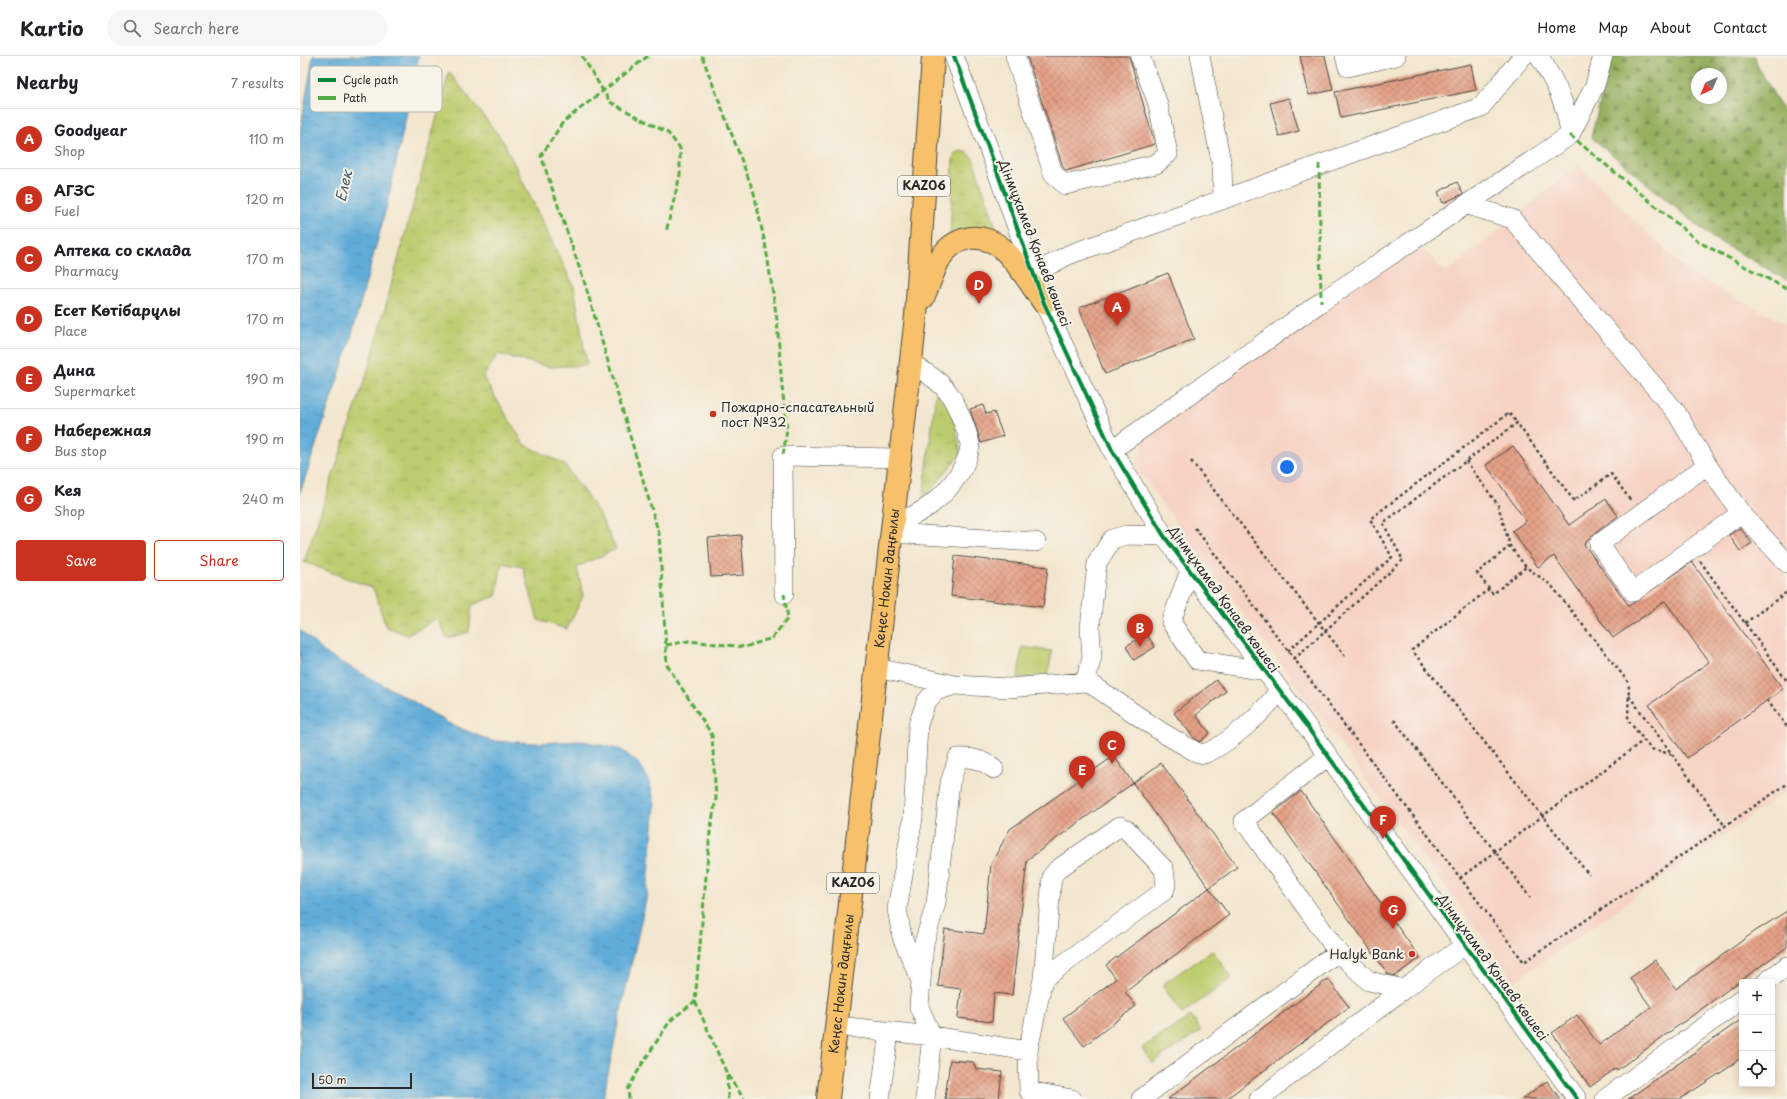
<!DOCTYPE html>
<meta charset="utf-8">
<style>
body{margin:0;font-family:"Playpen Sans",sans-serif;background:#f6f6f6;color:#202124}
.controls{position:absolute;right:12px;bottom:12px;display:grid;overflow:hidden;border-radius:4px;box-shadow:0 2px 10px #0003}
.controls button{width:36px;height:36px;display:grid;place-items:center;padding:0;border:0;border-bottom:1px solid #e0e0e0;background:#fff;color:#202124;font:20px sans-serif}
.compass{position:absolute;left:1391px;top:12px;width:36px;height:36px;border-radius:50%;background:#fff;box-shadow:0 2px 10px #0003;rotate:224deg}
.scale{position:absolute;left:12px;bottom:10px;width:100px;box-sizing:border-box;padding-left:4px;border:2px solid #2b2b2b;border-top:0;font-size:11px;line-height:14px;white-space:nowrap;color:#2b2b2b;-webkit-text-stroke:3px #f7f3e8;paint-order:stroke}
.you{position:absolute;left:987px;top:411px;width:14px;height:14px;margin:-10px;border:3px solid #fff;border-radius:50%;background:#1a73e8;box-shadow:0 0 0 6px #1a73e833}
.badge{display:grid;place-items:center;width:26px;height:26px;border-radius:50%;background:#c8321e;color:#fff;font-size:13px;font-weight:700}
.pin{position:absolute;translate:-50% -33px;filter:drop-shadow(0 1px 2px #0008)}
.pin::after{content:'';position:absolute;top:21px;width:14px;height:12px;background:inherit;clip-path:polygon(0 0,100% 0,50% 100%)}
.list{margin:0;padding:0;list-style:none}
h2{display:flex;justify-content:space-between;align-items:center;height:52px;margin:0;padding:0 16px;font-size:17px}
h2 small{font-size:13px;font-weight:400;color:#757577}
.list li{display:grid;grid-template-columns:26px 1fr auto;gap:12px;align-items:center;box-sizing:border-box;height:60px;padding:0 16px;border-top:1px solid #e0e0e0}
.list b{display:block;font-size:15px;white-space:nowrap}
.list p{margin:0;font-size:13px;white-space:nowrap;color:#757577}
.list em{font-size:13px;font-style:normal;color:#757577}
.actions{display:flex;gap:8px;padding:12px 16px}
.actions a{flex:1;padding:9px 0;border:1px solid #c8321e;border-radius:4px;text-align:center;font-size:14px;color:#c8321e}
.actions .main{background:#c8321e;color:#fff}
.icon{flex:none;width:22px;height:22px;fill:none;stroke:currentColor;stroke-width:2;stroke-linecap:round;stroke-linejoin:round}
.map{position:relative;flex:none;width:1487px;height:1043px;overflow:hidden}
header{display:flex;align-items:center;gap:24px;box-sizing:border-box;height:56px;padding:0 20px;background:#fff;border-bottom:1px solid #e0e0e0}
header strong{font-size:19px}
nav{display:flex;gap:22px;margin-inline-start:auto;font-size:14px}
.search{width:280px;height:36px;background:#f6f6f6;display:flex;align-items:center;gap:10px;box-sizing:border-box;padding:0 14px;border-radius:22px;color:#757577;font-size:15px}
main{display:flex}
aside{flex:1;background:#fff}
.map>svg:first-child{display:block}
</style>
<header>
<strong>Kartio</strong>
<div class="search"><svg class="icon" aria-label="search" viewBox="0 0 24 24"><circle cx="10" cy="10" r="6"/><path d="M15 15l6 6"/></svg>Search here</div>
<nav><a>Home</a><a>Map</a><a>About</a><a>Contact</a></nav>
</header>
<main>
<aside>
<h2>Nearby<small>7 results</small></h2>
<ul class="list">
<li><span class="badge">A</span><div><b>Goodyear</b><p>Shop</p></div><em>110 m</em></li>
<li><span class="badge">B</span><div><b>АГЗС</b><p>Fuel</p></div><em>120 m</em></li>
<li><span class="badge">C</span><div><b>Аптека со склада</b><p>Pharmacy</p></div><em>170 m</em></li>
<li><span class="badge">D</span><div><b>Есет Көтібарұлы</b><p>Place</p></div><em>170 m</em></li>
<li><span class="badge">E</span><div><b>Дина</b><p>Supermarket</p></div><em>190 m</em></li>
<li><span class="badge">F</span><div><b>Набережная</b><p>Bus stop</p></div><em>190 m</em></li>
<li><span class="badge">G</span><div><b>Кея</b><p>Shop</p></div><em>240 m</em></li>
</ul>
<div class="actions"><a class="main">Save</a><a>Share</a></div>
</aside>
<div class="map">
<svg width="1487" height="1043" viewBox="0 0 1487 1043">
<defs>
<pattern id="grass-tufts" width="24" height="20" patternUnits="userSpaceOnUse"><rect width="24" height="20" fill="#bdcc6e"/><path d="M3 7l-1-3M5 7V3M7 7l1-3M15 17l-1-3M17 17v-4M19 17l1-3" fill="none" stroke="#a3af5f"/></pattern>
<pattern id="forest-firs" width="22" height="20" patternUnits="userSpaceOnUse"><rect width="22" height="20" fill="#96b061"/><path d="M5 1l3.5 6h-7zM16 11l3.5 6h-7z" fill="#7b8f50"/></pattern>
<pattern id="park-dots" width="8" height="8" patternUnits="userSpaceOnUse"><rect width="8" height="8" fill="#bdcc6e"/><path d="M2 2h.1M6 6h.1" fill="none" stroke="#a3af5f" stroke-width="1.8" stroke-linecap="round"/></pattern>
<pattern id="water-ripples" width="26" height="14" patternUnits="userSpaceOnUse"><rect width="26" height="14" fill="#60acd9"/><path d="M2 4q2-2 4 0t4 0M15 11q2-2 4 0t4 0" fill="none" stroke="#4f8cb0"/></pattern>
<pattern id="building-cross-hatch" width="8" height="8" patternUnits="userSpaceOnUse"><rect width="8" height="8" fill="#e5a287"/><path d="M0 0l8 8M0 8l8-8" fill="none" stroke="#ba846f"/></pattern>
</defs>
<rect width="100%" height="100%" fill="#f7f3e8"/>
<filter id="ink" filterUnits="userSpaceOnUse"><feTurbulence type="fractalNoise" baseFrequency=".025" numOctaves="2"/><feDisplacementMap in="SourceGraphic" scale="8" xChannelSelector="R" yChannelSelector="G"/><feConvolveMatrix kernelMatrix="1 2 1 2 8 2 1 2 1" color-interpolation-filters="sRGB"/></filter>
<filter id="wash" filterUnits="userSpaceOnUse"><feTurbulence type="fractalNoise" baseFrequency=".012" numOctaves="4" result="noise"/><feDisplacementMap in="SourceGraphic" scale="16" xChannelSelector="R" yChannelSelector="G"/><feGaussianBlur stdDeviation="0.9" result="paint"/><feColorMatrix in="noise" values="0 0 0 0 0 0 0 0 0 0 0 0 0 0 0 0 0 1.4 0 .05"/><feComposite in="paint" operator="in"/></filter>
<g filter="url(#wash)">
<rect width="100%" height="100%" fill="#f3e6ce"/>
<path fill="#f6d2c3" d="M 1278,109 L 1389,217 L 1487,269 L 1487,735 L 1215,925 L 836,412 L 845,381 L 1118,187 L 1146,217 Z"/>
<path fill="url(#grass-tufts)" stroke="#747c4c" d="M 149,16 L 203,85 L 274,231 L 287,309 L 249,311 L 198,298 L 183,321 L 224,388 L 264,408 L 300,459 L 316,493 L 277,511 L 283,540 L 267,573 L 238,564 L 223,511 L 202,507 L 196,540 L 172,549 L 169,576 L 147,582 L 137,562 L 108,579 L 86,571 L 73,532 L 4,506 L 70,308 Z
M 661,95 L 668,97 L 673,103 L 700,183 L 650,184 L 653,105 L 655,97 Z
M 636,336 L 652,355 L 661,397 L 623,444 Z"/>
<path fill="url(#forest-firs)" stroke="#606e46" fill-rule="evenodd" d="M 1312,0 L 1455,0 L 1457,9 L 1487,61 L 1487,224 L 1411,181 L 1291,81 ZM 1397,18 L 1421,18 L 1421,42 L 1397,42 Z"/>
<path fill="url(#park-dots)" stroke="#747c4c" d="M 891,960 L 901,975 L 852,1007 L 842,992 Z"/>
<path fill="#bdcc6e" stroke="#747c4c" d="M 722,591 L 752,595 L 747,625 L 718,621 Z
M 912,894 L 932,922 L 882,958 L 862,929 Z"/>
<path fill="url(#water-ripples)" stroke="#466c82" d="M 13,0 L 119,0 L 87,149 L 49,289 L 0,437 L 0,76 Z
M 0,574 L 26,598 L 111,644 L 148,667 L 191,685 L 238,687 L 283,685 L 322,694 L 339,708 L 349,724 L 355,749 L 347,839 L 320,958 L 303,1043 L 0,1043 Z"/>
<g id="blocks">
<path fill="url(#building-cross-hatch)" d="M 727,0 L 829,0 L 855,88 L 766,115 L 763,111 Z
M 1000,0 L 1025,0 L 1033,34 L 1009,39 Z
M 1171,8 L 1176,34 L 1041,62 L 1035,36 Z
M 989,42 L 999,75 L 979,80 L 970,47 Z
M 1157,126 L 1163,138 L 1143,147 L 1138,136 Z
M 868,217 L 894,283 L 805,318 L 779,252 Z
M 683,349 L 686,358 L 694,356 L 703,380 L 681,387 L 670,353 Z
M 1213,390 L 1269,469 L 1306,443 L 1318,460 L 1293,479 L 1284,488 L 1329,550 L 1392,506 L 1483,633 L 1387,702 L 1349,649 L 1409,606 L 1365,545 L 1313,582 L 1254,500 L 1238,511 L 1212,475 L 1226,465 L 1186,409 Z
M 1440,472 L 1452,487 L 1440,495 L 1429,479 Z
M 441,479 L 444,519 L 411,521 L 408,482 Z
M 655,500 L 748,511 L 743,551 L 651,540 Z
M 847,578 L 855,591 L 834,604 L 826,590 Z
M 916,624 L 926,635 L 896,659 L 910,677 L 900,686 L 894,682 L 874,657 Z
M 814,700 L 833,727 L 727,804 L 712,939 L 694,937 L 692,966 L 658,962 L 661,933 L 638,930 L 645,873 L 684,878 L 691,808 L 710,773 Z
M 861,707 L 937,811 L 909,832 L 833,727 Z
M 1001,735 L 1120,902 L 1095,920 L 1088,918 L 973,757 Z
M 909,832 L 929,859 L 825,936 L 836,950 L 784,990 L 763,962 L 816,923 L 806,909 Z
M 1487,855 L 1487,891 L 1317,1014 L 1316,1012 L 1290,1031 L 1252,977 L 1277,959 L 1299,989 L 1351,951 L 1330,922 L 1355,904 L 1376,933 L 1454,876 Z
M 1028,923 L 1049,951 L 926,1043 L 868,1043 Z
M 1442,963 L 1442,1001 L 1425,1014 L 1380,1043 L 1328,1043 Z
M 650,1004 L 673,1006 L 676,1013 L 702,1016 L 699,1043 L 645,1043 Z
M 1247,1025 L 1260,1043 L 1222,1043 Z"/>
</g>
</g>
<g filter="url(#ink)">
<use href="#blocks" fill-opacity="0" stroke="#494743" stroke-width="1"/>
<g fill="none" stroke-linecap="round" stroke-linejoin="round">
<defs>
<path id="minor" d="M 654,0 L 694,107 L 744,247 L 812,394 L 864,480 L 1005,668 L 1277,1043
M 715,0 L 753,117 L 765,129 L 856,108 L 868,98 L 858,48 L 840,0
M 900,0 L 922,110 L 923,142
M 1045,0 L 1048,11 L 1096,0
M 1239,0 C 1255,26 1267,48 1270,79
M 1168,149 L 1212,163 L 1376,356 L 1407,409 L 1299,488 L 1333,536 L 1441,457 L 1407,409
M 733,215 L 748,210 L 768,199 L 1181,51 L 1223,0
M 812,394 L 1021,246 L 1270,79 L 1295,29 L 1303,0
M 1441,457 L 1487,507
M 592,468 C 621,459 642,444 659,418 C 664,410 669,400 670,390 C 670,380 656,348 650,339 C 641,325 624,316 610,306
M 591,477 L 736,486
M 890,514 L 871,566 L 897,604 L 964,615
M 484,538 L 483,400 L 600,402
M 577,612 L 655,629 L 709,632 L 785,626 L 791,628 L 863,677 L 896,696 L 904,698 C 927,689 966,655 979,634
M 785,626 L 792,601 L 790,572 L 797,507 L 812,483 L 826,479 L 864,480
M 1027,701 L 944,765 L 1038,896 L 1069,925 L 1104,933
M 620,923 L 602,881 L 597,853 L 613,762 L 618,669 L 626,646 L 636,635 L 655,629
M 1466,926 L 1487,910
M 537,970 L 632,980 L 619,951 L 621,925 L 624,887 L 636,847 L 650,727 L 658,702 C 671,701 683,704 694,713
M 728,995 L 743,923 L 752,820 L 758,813 L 820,770 L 826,773 L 864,813 L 866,829 L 864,835 L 743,923
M 580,1043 L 589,976
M 625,1043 L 632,980 L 728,995 L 729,1035 L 772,1043
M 841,1043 L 1038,896
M 959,1043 L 1104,933 L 1165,889
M 1305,1043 L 1442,943"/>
<g id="highway">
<path d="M 623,242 C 628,231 632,219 637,208 C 652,178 684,173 707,197 C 721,212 732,230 744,247"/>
<path id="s1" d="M 528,1043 L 616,260 L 633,0"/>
</g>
</defs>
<use href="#minor" stroke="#494743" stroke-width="20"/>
<use href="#highway" stroke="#494743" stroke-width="24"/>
<path stroke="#494743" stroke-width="2.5" stroke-dasharray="3 3" stroke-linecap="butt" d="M 891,405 L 1045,600
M 1166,405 L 1198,449 L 1210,490 L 1226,511 L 1251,529 L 1329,627 L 1328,664 L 1351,693 L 1371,698
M 895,472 L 1224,906 L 1487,728
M 1210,490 L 1177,517 L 1193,538 L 1226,511
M 1400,505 L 1487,625
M 1189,533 L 1112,594 L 1289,819
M 1445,567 L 1487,536
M 988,595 L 1092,501 L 1070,463 L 1209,357 L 1217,367
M 994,603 L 1103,504 L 1083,467 L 1217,367 L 1274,445 L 1311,418 L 1332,446
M 1329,640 L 1425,770
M 1467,644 L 1487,671
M 1094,664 L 1230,841
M 1160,822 L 1344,684"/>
<use href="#minor" stroke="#fff" stroke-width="19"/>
<use href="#highway" stroke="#f6c16b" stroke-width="22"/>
<path stroke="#54ab44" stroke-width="3" stroke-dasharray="6 3" stroke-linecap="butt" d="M 282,0 L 310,46 L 368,77 L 380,92 L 380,119 L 366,176
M 348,0 L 263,66 L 241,100 L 285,228 L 359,478 L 367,609 L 412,679 L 416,743 L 410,776 L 395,945 L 427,1018 L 444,1043
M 402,0 L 454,137 L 466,192 L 477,264 L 482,330 L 487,373 L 483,400
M 1270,79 L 1399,186 L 1487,233
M 1019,108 L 1021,246
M 366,589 L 389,585 L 445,591 L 472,582 L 488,562 L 484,538
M 427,1019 L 428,1043
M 329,1043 L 328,1033 L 342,1008 L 370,965 L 395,945"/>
<defs>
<path id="cycleway" d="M 654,0 L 694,107 L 744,247 L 812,394 L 864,480 L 1005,668 L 1277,1043"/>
</defs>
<use href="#cycleway" stroke="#f7f3e8" stroke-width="6"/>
<use href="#cycleway" stroke="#00873e" stroke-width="4"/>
</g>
</g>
<g fill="#c8321e" stroke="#f7f3e8" stroke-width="1.5">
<circle cx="413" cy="358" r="4"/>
<circle cx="1112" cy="898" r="4"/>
</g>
<g text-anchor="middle" stroke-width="4" stroke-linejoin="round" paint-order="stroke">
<g fill="#f7f3e8" stroke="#686764" stroke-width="1">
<rect x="598" y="120" width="52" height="20" rx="3"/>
<rect x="527" y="817" width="52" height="20" rx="3"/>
</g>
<g font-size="12" font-weight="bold" fill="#2b2b2b">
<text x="624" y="134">KАZ06</text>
<text x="553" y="831">KАZ06</text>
</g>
<g font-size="13" fill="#2b2b2b" stroke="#f7f3e8">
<text transform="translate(735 187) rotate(69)" y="5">Дінмұхамед Қонаев көшесі</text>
<text dy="5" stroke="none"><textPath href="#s1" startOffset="524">Кеңес Нокин даңғылы</textPath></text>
<text transform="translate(924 543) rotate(54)" y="5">Дінмұхамед Қонаев көшесі</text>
<text transform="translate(1193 911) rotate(54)" y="5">Дінмұхамед Қонаев көшесі</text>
<text dy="5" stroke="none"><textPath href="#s1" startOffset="116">Кеңес Нокин даңғылы</textPath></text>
</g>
<g font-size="13" fill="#2b2b2b" stroke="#f7f3e8" text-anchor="start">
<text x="421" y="356">Пожарно-спасательный<tspan x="421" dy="15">пост №32</tspan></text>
<text x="1104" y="903" text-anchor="end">Halyk Bank</text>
</g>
<g font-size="14" font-style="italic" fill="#3e5868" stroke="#f7f3e8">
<text transform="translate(44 130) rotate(-77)" y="5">Елек</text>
</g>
</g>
<rect x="10" y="10" width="132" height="46" rx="6" fill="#f7f3e8" stroke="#bab7af" stroke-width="1"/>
<rect x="18" y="22" width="18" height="4" fill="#00873e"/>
<rect x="18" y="40" width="18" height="4" fill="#54ab44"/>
<g font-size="11" fill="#2b2b2b">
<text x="43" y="28">Cycle path</text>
<text x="43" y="46">Path</text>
</g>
</svg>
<div class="controls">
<button>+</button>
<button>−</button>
<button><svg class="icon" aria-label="locate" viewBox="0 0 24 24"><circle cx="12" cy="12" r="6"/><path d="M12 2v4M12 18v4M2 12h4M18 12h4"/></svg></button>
</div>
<svg class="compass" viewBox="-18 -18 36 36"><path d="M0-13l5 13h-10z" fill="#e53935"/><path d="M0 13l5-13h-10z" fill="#757577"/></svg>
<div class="scale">50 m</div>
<div class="you"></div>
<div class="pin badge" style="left:817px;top:270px">A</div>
<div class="pin badge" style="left:840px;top:591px">B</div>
<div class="pin badge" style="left:812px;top:708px">C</div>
<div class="pin badge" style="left:679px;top:248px">D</div>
<div class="pin badge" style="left:782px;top:733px">E</div>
<div class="pin badge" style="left:1083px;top:783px">F</div>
<div class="pin badge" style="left:1093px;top:873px">G</div>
</div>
</main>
